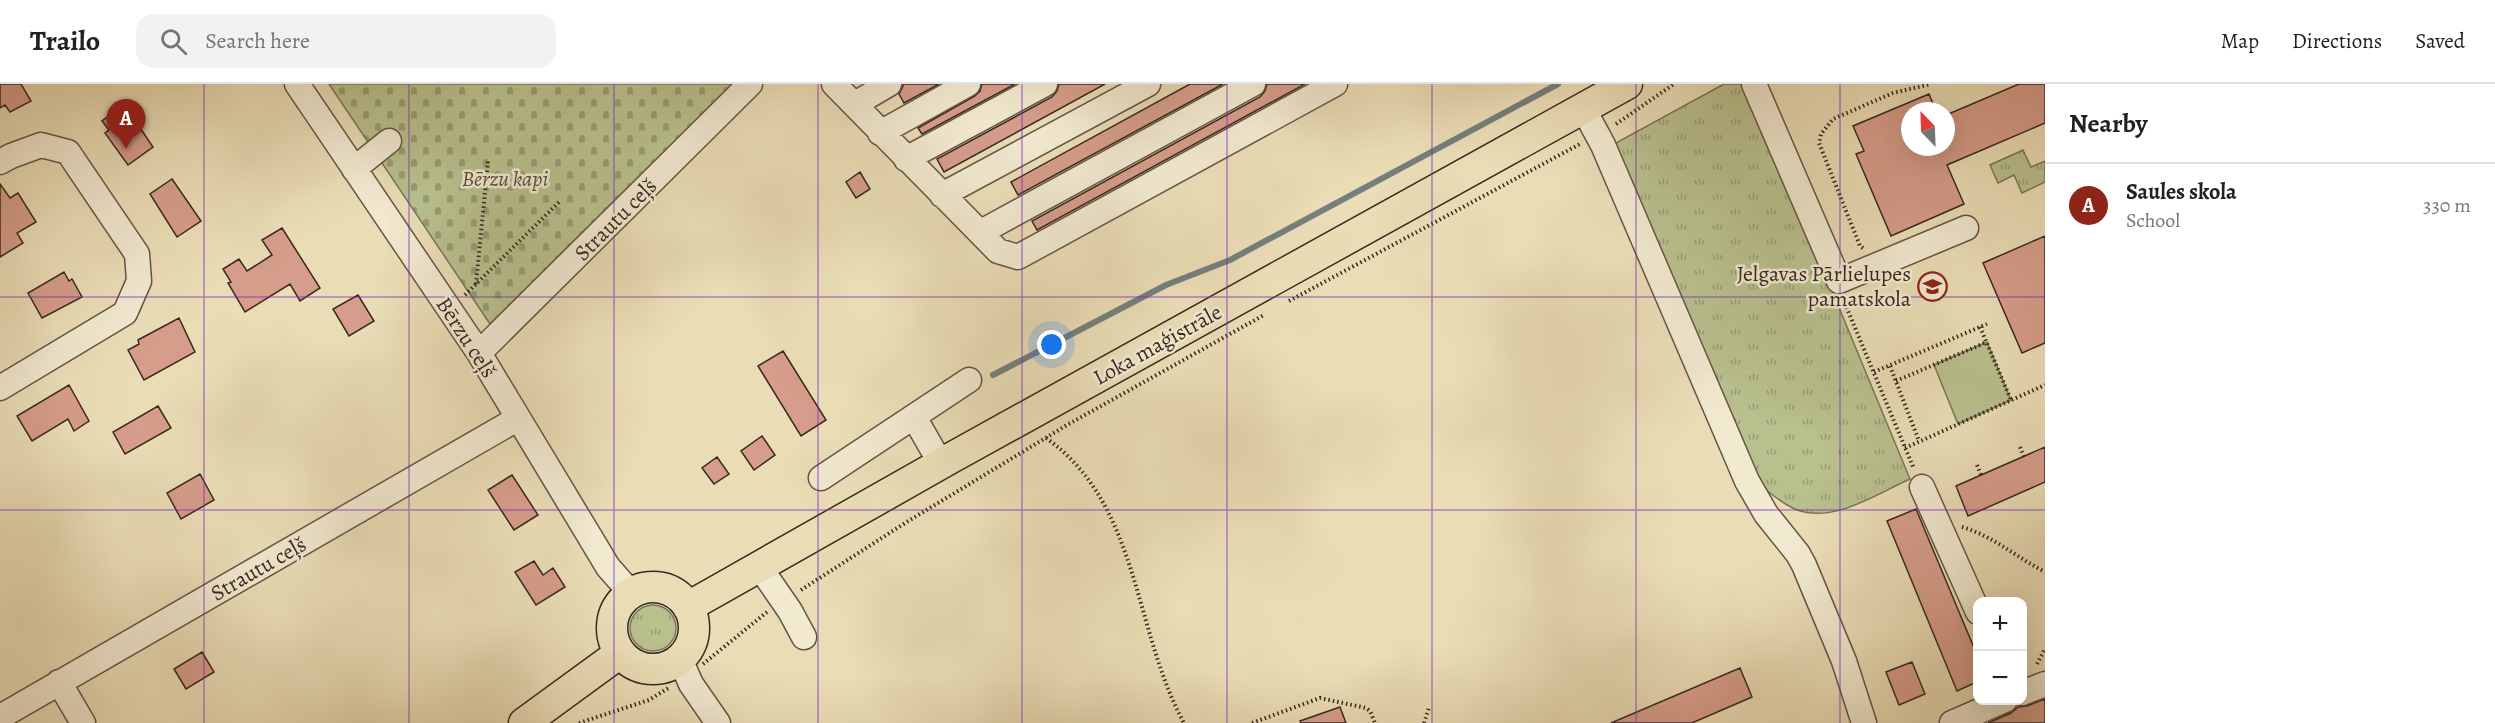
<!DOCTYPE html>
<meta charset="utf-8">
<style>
body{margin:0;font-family:Alegreya,serif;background:#f2f2f2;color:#202124}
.controls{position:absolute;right:18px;bottom:18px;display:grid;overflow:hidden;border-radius:12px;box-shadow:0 6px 24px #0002}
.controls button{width:54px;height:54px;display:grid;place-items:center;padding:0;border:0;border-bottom:2px solid #e0e0e0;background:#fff;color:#202124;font:30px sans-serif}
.compass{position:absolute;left:1901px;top:18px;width:54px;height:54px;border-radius:50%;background:#fff;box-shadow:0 6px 24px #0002;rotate:337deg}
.you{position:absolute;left:1052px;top:261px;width:21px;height:21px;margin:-15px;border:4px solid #fff;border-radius:50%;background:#1a73e8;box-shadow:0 0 0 9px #1a73e833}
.badge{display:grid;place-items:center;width:39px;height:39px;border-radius:50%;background:#8f2418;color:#fff;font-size:20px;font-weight:700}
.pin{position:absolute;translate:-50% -50px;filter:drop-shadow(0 2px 3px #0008)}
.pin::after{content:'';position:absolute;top:32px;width:21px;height:18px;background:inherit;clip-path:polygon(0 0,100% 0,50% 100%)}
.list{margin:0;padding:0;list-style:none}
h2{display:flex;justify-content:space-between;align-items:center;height:78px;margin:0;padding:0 24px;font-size:26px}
h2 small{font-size:20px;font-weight:400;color:#757577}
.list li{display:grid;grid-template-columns:39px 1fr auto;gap:18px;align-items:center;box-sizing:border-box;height:84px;padding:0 24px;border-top:2px solid #e0e0e0}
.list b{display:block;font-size:22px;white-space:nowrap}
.list p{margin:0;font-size:20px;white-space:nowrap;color:#757577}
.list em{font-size:20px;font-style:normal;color:#757577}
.icon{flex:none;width:33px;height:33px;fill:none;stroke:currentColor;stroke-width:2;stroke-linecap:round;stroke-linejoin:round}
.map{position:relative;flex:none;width:2045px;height:639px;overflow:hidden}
header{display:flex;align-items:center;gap:36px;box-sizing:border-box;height:84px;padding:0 30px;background:#fff;border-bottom:2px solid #e0e0e0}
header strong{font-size:28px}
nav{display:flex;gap:33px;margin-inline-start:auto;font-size:21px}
.search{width:420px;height:54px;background:#f2f2f2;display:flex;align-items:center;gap:15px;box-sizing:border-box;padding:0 21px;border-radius:18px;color:#757577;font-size:22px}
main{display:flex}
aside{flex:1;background:#fff}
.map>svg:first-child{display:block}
</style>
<header>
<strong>Trailo</strong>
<div class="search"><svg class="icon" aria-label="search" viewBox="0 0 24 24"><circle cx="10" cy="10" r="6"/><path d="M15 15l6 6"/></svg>Search here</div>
<nav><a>Map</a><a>Directions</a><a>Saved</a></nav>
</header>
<main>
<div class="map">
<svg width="2045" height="639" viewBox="0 0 2045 639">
<defs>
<pattern id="grass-tufts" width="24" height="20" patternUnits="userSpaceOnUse" patternTransform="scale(1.5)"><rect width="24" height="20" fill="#b8c08d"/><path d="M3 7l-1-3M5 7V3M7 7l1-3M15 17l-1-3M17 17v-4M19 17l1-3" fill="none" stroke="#979c73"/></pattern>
<pattern id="cemetery-stones" width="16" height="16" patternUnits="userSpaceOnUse" patternTransform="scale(1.5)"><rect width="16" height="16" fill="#b8c08d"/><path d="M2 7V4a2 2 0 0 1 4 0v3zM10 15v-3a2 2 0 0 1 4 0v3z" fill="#979c73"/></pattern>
</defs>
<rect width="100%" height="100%" fill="#eaddb6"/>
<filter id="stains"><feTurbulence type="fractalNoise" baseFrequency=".00333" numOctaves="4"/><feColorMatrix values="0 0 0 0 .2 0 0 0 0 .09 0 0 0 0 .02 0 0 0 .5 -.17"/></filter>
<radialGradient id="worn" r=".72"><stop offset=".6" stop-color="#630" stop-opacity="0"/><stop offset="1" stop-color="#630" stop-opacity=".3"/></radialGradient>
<path fill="url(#grass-tufts)" stroke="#787457" stroke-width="1.5" d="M 1724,0 L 1744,0 L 1756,23 L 1910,395 C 1878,409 1832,441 1795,425 C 1783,420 1771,410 1761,402 L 1614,60 Z
M 2023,66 L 2031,83 L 2045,77 L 2045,98 L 2022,109 L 2014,91 L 1998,99 L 1990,81 Z
M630 544a23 23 0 1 1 46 0a23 23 0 1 1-46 0Z"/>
<path fill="url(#cemetery-stones)" stroke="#787457" stroke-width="1.5" d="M 329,0 L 733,0 L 490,240 Z"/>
<path fill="#b8c08d" stroke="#787457" stroke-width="1.5" d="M 1987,258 L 2011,316 L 1958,340 L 1934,281 Z"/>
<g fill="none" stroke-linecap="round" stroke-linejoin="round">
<path stroke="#757f7d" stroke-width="6" d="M 993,291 L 1166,201 L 1230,176 L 1558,0"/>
</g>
<path fill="#d69d8a" stroke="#382821" stroke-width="1.5" d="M 0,0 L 21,0 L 31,17 L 10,28 L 5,21 L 0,24 Z
M 904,0 L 939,0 L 904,19 L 899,10 Z
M 982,0 L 1015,0 L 922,50 L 918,44 L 975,12 L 980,7 Z
M 1059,0 L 1105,0 L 944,88 L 937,75 L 1052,13 L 1057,7 Z
M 1190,0 L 1223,0 L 1018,111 L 1011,98 Z
M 1267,0 L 1305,0 L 1037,146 L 1032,137 L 1260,13 L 1265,7 Z
M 2019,0 L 2045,0 L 2045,39 L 1947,81 L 1964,120 L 1891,152 L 1856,70 L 1864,67 L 1853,42 L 1929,10 L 1936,27 L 1910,27 L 1910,63 L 1946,63 L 1946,31 Z
M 124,20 L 153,63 L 128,81 L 105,49 L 109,46 L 102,37 Z
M 860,88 L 870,105 L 856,114 L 846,98 Z
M 172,95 L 201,137 L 177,153 L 150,110 Z
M 0,100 L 10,114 L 18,109 L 36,138 L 17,149 L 23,159 L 0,173 Z
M 282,144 L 320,204 L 300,217 L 290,200 L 245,228 L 228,199 L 231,198 L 223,185 L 239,175 L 247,187 L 272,171 L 262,156 Z
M 2045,152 L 2045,259 L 2022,269 L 1983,179 Z
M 64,188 L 69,197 L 72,195 L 82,213 L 42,234 L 28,209 Z
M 358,211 L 374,237 L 349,252 L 333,225 Z
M 179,234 L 195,268 L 144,296 L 128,266 L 139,260 L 138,256 Z
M 783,267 L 826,336 L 801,352 L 758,282 Z
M 69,301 L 89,337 L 74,347 L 68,335 L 32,357 L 17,332 Z
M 158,322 L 171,344 L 125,370 L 113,348 Z
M 762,352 L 775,371 L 754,386 L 741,367 Z
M 2045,363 L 2045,398 L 1968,432 L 1956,402 Z
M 717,373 L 729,390 L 714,400 L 702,384 Z
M 200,390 L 214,416 L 181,435 L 167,409 Z
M 512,391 L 538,431 L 514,446 L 488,406 Z
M 1916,425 L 1977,571 L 1977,598 L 1957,607 L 1887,437 Z
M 534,477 L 543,491 L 553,484 L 565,503 L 536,521 L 515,488 Z
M 202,568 L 214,588 L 186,605 L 174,585 Z
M 1912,578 L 1925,610 L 1899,621 L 1886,588 Z
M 1740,584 L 1752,613 L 1692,639 L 1611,639 Z
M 2045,615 L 2045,639 L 1988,639 L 2011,629 L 2018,623 L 2027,622 Z
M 1340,623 L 1346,639 L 1301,639 L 1300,637 Z"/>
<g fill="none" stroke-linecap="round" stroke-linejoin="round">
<defs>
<path id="minor" d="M 297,0 L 479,269 L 590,453 L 608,483 L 631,509
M 834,0 L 998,167 L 1018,173 L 1335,0
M 1754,0 L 1839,197 L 1966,144
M 855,20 L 889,0
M 1583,24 L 1603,61 L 1747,397 L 1766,430 L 1798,470 L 1804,481 L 1844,577 L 1864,639
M 880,49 L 968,0
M 906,75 L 1045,0
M 0,78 L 11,72 L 41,61 L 68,68 L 137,170 L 139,197 L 125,229 L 0,304
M 354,85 L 389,57
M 942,111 L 1148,0
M 981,148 L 1253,0
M 479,269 L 750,0
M 914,333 L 941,380
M 821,394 L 969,296
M 1922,403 L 1978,528
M 759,482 L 790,527 L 804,553
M 680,575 L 691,600 L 718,639
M 59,598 L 83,639
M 2022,609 L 2045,600
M 0,633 L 517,335
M 1952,639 L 2005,616"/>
<path id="major" d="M612 544a41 41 0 1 1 82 0a41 41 0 1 1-82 0Z
M 688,523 L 951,374 L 1627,0
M 524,639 L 620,569"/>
</defs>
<use href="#minor" stroke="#645546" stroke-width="27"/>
<use href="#major" stroke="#382821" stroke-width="33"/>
<path stroke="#382821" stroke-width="4" stroke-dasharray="1.5 3" stroke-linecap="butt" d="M 1616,40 L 1674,0
M 1863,164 L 1860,162 L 1819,59 L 1821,50 L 1833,35 L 1893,9 L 1931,0
M 476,200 L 488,77
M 465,211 L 559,118
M 1843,215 L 1914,385
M 1289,217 L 1580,60
M 1980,243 L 2011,316
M 1890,282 L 1919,357
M 1874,288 L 1987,240
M 1896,297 L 1987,258
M 1046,354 C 1140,420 1133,546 1184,639
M 2020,363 L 2024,373
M 1905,364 L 2045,301
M 1977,381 L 1981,391
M 1962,443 C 1993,452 2016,473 2045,488
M 801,506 L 905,439 L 1067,341 L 1264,231
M 1976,568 L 1978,567
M 703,580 L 767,528
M 2037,580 L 2045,565
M 579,639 L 649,616 L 670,603
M 1252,639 L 1320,614 L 1366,624 L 1370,627 L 1375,639
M 1424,639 L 1429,624"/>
<use href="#minor" stroke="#f1e9d0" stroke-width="24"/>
<use href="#major" stroke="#eaddb6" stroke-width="30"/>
</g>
<path fill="none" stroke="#7b2cbf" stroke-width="1.5" stroke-opacity="0.55" d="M 204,0 L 204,639M 409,0 L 409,639M 614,0 L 614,639M 818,0 L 818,639M 1022,0 L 1022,639M 1227,0 L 1227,639M 1432,0 L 1432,639M 1636,0 L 1636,639M 1840,0 L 1840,639M 0,213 L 2045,213M 0,426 L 2045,426"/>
<defs>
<symbol id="school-ring" viewBox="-11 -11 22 22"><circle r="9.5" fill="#f1e9d0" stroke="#8f2418" stroke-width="1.5"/><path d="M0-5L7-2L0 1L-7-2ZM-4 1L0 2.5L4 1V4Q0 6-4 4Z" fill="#8f2418"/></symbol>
</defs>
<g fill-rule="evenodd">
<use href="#school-ring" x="1916" y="186" width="33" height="33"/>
</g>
<g text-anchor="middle" stroke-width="5" stroke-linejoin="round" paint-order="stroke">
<g font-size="22" font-style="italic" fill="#584e3c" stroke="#f1e9d0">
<text x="505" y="102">Bērzu kapi</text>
</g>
<g font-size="22" fill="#382821" stroke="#f1e9d0">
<text transform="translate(615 135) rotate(-45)" y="8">Strautu ceļš</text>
<text transform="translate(467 253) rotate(57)" y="8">Bērzu ceļš</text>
<text transform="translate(1157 260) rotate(-29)" y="8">Loka maģistrāle</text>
<text transform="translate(258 484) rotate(-30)" y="8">Strautu ceļš</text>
</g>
<g font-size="22" fill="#382821" stroke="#f1e9d0" text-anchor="end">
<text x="1911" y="197">Jelgavas Pārlielupes<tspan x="1911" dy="25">pamatskola</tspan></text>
</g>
</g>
<rect width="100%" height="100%" filter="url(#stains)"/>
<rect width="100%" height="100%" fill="url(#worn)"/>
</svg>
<div class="controls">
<button>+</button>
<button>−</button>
</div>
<svg class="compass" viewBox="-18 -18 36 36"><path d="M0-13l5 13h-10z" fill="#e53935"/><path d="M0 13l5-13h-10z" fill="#757577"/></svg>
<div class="you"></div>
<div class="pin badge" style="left:126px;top:65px">A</div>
</div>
<aside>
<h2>Nearby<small></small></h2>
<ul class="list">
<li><span class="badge">A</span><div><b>Saules skola</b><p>School</p></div><em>330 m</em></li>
</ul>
</aside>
</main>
